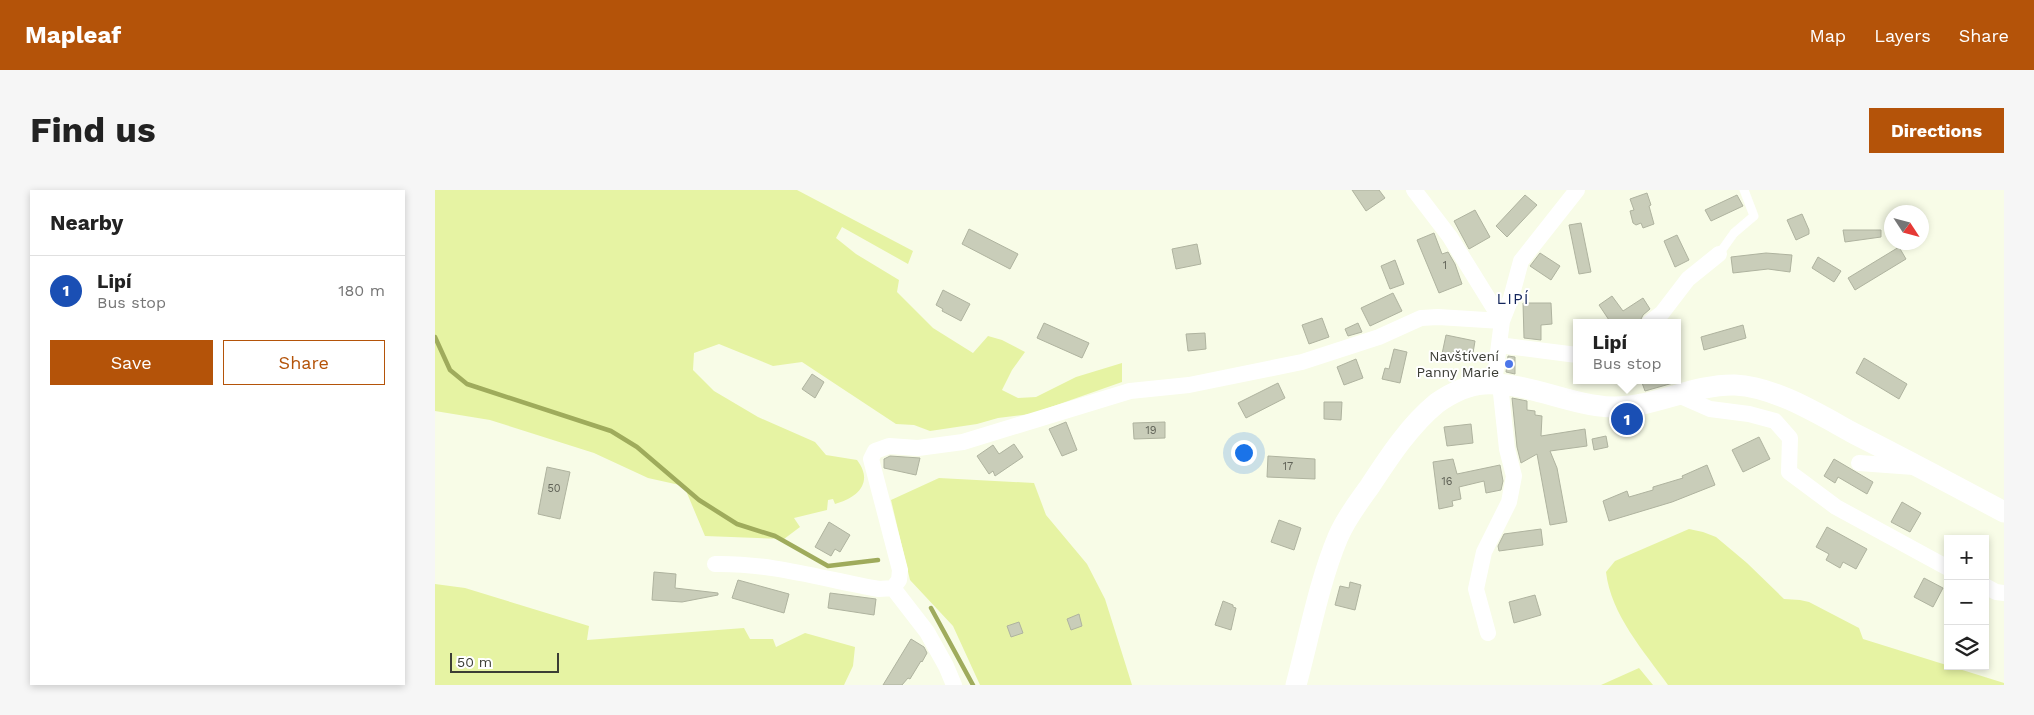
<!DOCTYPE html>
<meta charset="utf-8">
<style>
body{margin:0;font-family:"Work Sans",sans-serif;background:#f6f6f6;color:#222}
.controls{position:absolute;right:15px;bottom:15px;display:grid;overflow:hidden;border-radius:0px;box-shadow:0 2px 8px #0003}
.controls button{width:45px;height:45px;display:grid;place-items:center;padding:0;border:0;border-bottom:1px solid #e0e0e0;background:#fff;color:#222;font:25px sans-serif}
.compass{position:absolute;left:1449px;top:15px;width:45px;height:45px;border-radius:50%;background:#fff;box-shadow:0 2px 8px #0003;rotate:126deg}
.scale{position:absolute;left:15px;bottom:12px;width:109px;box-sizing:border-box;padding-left:5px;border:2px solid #3c3d35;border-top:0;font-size:14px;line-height:18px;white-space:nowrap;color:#3c3d35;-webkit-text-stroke:4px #fff;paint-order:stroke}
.you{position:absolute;left:808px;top:262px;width:18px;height:18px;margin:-12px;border:4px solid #fff;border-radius:50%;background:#1a73e8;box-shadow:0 0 0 8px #1a73e833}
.badge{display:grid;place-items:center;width:32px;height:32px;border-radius:50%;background:#b45309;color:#fff;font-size:16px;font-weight:700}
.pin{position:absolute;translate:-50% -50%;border:2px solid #fff;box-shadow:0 1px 5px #0006}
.popup{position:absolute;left:1138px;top:129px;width:108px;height:65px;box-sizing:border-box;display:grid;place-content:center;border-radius:0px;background:#fff;filter:drop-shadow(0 1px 4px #0005);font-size:16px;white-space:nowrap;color:#767676}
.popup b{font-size:19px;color:#222}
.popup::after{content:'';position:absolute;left:50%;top:100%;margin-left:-10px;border:10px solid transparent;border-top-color:#fff}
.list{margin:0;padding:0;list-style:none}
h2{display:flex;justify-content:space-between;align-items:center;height:65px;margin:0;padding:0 20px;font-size:21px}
h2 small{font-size:16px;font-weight:400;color:#767676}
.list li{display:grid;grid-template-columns:32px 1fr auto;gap:15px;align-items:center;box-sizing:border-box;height:70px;padding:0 20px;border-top:1px solid #e0e0e0}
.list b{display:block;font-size:19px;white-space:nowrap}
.list p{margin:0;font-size:16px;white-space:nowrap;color:#767676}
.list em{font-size:16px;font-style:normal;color:#767676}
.actions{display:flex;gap:10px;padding:15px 20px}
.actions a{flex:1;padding:11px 0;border:1px solid #b45309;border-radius:0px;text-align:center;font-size:18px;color:#b45309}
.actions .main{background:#b45309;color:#fff}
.icon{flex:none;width:28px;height:28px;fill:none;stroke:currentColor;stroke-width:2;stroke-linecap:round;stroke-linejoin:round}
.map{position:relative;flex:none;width:1569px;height:495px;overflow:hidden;border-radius:0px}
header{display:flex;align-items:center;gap:30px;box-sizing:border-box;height:70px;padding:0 25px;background:#b45309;color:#fff}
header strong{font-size:24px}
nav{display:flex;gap:28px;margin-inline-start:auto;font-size:18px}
.intro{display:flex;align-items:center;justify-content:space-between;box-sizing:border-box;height:120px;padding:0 30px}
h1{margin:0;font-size:35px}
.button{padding:12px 22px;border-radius:0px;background:#b45309;color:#fff;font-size:18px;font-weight:700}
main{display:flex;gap:30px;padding:0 30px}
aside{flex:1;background:#fff;border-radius:0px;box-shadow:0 2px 8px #0003}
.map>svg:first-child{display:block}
</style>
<header>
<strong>Mapleaf</strong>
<nav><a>Map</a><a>Layers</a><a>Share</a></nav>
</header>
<div class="intro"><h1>Find us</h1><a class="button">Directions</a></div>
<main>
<aside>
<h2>Nearby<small></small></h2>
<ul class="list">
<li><span class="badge" style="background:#1a4fb4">1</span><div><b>Lipí</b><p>Bus stop</p></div><em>180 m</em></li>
</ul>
<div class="actions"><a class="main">Save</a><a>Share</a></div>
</aside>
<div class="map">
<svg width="1569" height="495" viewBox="0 0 1569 495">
<rect width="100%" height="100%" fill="#f8fce7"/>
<path fill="#e6f3a3" d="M 0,0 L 362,0 L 478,61 L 473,74 L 407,37 L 401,48 L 421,64 L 464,90 L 462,102 L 498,138 L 538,163 L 553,146 L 567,150 L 590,162 L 577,180 L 567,200 L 583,208 L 601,207 L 641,187 L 687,173 L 687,192 L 596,224 L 563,228 L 542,234 L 495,241 L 479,235 L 461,234 L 367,172 L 338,176 L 284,154 L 259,163 L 258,180 L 279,201 L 323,227 L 380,252 L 391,265 L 422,270 C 439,292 423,308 400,314 L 398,309 L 393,310 L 392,320 L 359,328 L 365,337 L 349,349 L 270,346 L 249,296 L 213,288 L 159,263 L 55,230 L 0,221 Z
M 504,288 L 599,293 L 611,325 L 652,374 L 670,409 L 697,495 L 545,495 L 518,436 L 475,390 L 456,310 Z
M 1254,339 L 1268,342 L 1281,347 L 1312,373 L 1349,409 L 1365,410 L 1374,412 L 1424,438 L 1428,449 L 1569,493 L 1569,495 L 1233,495 C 1209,461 1176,425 1171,382 L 1180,371 Z
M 0,394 L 30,398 L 154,436 L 152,450 L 309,438 L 315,449 L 338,449 L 341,457 L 370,443 L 420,457 L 418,476 L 409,495 L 0,495 Z
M 1204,478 L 1218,495 L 1166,495 Z"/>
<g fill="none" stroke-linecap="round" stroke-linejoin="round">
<path stroke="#9fab5c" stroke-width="4.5" d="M 0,147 L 15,180 L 32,194 L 176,241 L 202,257 L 264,310 L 302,334 L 340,346 L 393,376 L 443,370
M 496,418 L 538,495"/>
</g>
<path fill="#c9cdb9" stroke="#afb39f" d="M 917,0 L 944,0 L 950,8 L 931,21 Z
M 1212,3 L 1216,15 L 1214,16 L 1219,34 L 1208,38 L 1206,33 L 1201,35 L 1198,33 L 1195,21 L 1199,20 L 1195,9 Z
M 1090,5 L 1102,15 L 1072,47 L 1061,36 Z
M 1302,5 L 1308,16 L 1276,31 L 1270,20 Z
M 1040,20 L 1055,47 L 1034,59 L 1019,31 Z
M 1367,24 L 1374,40 L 1374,44 L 1361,50 L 1352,30 Z
M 1146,33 L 1156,82 L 1144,84 L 1134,35 Z
M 534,39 L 583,64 L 575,79 L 527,54 Z
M 1408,40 L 1446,40 L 1446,47 L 1410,52 Z
M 999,43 L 1007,64 L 1013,62 L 1020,74 L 1027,94 L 1004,103 L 982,50 Z
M 1242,45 L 1254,70 L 1240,77 L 1229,51 Z
M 762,54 L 766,74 L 741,79 L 737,59 Z
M 1464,57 L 1471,69 L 1420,100 L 1413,88 Z
M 1105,63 L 1125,76 L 1116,90 L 1095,76 Z
M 1331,63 L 1357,65 L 1355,82 L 1333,79 L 1298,83 L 1296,67 Z
M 1383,67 L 1406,81 L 1399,92 L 1377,78 Z
M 960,70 L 969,94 L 955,99 L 946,76 Z
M 508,100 L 535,114 L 526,131 L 507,121 L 508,119 L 501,115 Z
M 958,103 L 967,121 L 935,136 L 926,118 Z
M 1177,106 L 1188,121 L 1208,108 L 1215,119 L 1208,125 L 1204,133 L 1169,133 L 1174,130 L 1164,115 Z
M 1088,113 L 1116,113 L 1117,134 L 1106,135 L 1106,150 L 1089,148 Z
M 887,128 L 894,147 L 874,154 L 867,135 Z
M 609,133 L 654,153 L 647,168 L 602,148 Z
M 923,133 L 927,142 L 913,146 L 910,139 Z
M 1308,135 L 1311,148 L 1269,160 L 1266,147 Z
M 770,143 L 771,159 L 753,161 L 751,144 Z
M 1011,145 L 1040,151 L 1037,169 L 1007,164 Z
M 959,159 L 972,162 L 965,193 L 947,189 L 950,178 L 954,179 Z
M 1073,166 L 1080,167 L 1080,184 L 1071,182 Z
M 1429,168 L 1472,194 L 1464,209 L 1421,183 Z
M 921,169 L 928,188 L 909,195 L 902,177 Z
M 377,184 L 389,192 L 380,208 L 367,199 Z
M 1206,190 L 1244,190 L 1245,191 L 1210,201 Z
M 843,193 L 850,208 L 811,228 L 803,213 Z
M 1077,208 L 1092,211 L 1092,220 L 1100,221 L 1100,225 L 1107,226 L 1106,246 L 1150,239 L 1152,256 L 1115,261 L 1122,278 L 1132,332 L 1115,335 L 1102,264 L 1086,273 L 1082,257 Z
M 889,212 L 907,212 L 906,230 L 889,229 Z
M 631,232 L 642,260 L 627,266 L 614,239 Z
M 730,232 L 730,248 L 699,249 L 698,233 Z
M 1036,234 L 1038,253 L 1012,256 L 1009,237 Z
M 1171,246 L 1173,257 L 1159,260 L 1157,249 Z
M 1324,247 L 1335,269 L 1308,282 L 1297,260 Z
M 579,254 L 588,267 L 560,286 L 558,281 L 554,284 L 542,266 L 558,255 L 564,264 Z
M 455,266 L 485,268 L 481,285 L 449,278 L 449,269 Z
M 833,266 L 880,269 L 880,289 L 832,287 Z
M 1018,269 L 1022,284 L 1065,275 L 1068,291 L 1066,300 L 1051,303 L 1049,291 L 1024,297 L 1026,309 L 1017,311 L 1018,316 L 1004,319 L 998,272 Z
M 1399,269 L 1438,292 L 1432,304 L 1403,287 L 1400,293 L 1389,286 Z
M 1272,275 L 1280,295 L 1237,312 L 1174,331 L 1168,311 L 1192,301 L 1194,307 L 1218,300 L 1218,297 L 1248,288 L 1247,286 Z
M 112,277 L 135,282 L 125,329 L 103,324 Z
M 1467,312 L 1486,323 L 1475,342 L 1456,332 Z
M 844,330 L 866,338 L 859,360 L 836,352 Z
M 394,332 L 415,345 L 405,362 L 400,359 L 396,366 L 380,357 Z
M 1392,337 L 1432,359 L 1421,379 L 1408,372 L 1405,378 L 1391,370 L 1394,364 L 1381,357 Z
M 1106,339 L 1108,355 L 1064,361 L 1063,356 L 1069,344 Z
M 219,382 L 241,384 L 240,398 L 283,403 L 283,405 L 247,412 L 217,410 Z
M 1489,388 L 1508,398 L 1498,417 L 1479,407 Z
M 303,390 L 354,404 L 349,423 L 297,408 Z
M 915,392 L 926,395 L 920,420 L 900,415 L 905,396 L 914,398 Z
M 395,403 L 441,409 L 439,425 L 393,418 Z
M 1100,405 L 1106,425 L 1079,433 L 1074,412 Z
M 788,411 L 798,415 L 798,417 L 801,418 L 796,440 L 780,435 Z
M 644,424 L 647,436 L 636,440 L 632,429 Z
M 584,432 L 588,443 L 576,447 L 572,436 Z
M 476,449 L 489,457 L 492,463 L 487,472 L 486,471 L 475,489 L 473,488 L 467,495 L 448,495 Z"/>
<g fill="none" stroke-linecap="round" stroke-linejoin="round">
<path stroke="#fff" stroke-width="9" d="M 1284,64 L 1299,43 L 1319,26 L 1309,0"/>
<path stroke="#fff" stroke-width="16" d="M 979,0 L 1015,47 L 1067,131
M 1067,131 L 1076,108 L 1086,71 L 1142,0
M 1214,133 L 1227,123 L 1253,89 L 1284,64
M 1064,155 L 1142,165
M 1243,205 L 1275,219 L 1314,224 L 1340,231 L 1355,248 L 1354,282 L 1401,317 L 1513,378
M 1424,273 L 1479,277
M 280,374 C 338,373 387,389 444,399 L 458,398 L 464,390 L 465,380 L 436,269 L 440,261 L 454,256 L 483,258 L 528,252 L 695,201 L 754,195 L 867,172 L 944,147 L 986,128 L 1003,127 L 1067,131 L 1059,194
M 1550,396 L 1561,402 L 1569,403
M 458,398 L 492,442 L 511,476 L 519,495
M 1053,443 L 1041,399 L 1049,362 L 1074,312 L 1079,286 L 1072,259 L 1065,194"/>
<path stroke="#fff" stroke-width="21" d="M 861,495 C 874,447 884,392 903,347 C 911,328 923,313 935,296 C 954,267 975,235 1002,213 C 1015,204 1033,195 1049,194 C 1094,192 1133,215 1177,217 C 1219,218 1258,194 1300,195 C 1341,197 1385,225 1420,244 C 1470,269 1520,296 1569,322"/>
</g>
<circle fill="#4c76e9" stroke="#fff" stroke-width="2" cx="1074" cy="174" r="5"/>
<g text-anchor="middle" stroke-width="4" stroke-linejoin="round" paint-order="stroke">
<g font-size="11" fill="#5f6156">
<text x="1010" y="79">1</text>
<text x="716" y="244">19</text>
<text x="853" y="280">17</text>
<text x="1012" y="295">16</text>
<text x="119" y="302">50</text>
</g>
<g font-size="14" fill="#3c3d35" stroke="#fff" text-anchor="end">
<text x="1064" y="171">Navštívení<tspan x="1064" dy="16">Panny Marie</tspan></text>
</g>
<g font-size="16" letter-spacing="1" fill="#13265c" stroke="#fff">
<text x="1078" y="114">LIPÍ</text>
</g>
</g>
</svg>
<div class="controls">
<button>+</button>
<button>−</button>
<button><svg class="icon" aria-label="layers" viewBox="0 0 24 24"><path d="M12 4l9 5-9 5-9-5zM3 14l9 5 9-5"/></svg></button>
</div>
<svg class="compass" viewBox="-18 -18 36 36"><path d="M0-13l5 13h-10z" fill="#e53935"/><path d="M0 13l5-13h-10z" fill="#767676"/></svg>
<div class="scale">50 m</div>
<div class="you"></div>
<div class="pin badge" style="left:1192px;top:229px;background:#1a4fb4">1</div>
<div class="popup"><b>Lipí</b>Bus stop</div>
</div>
</main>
